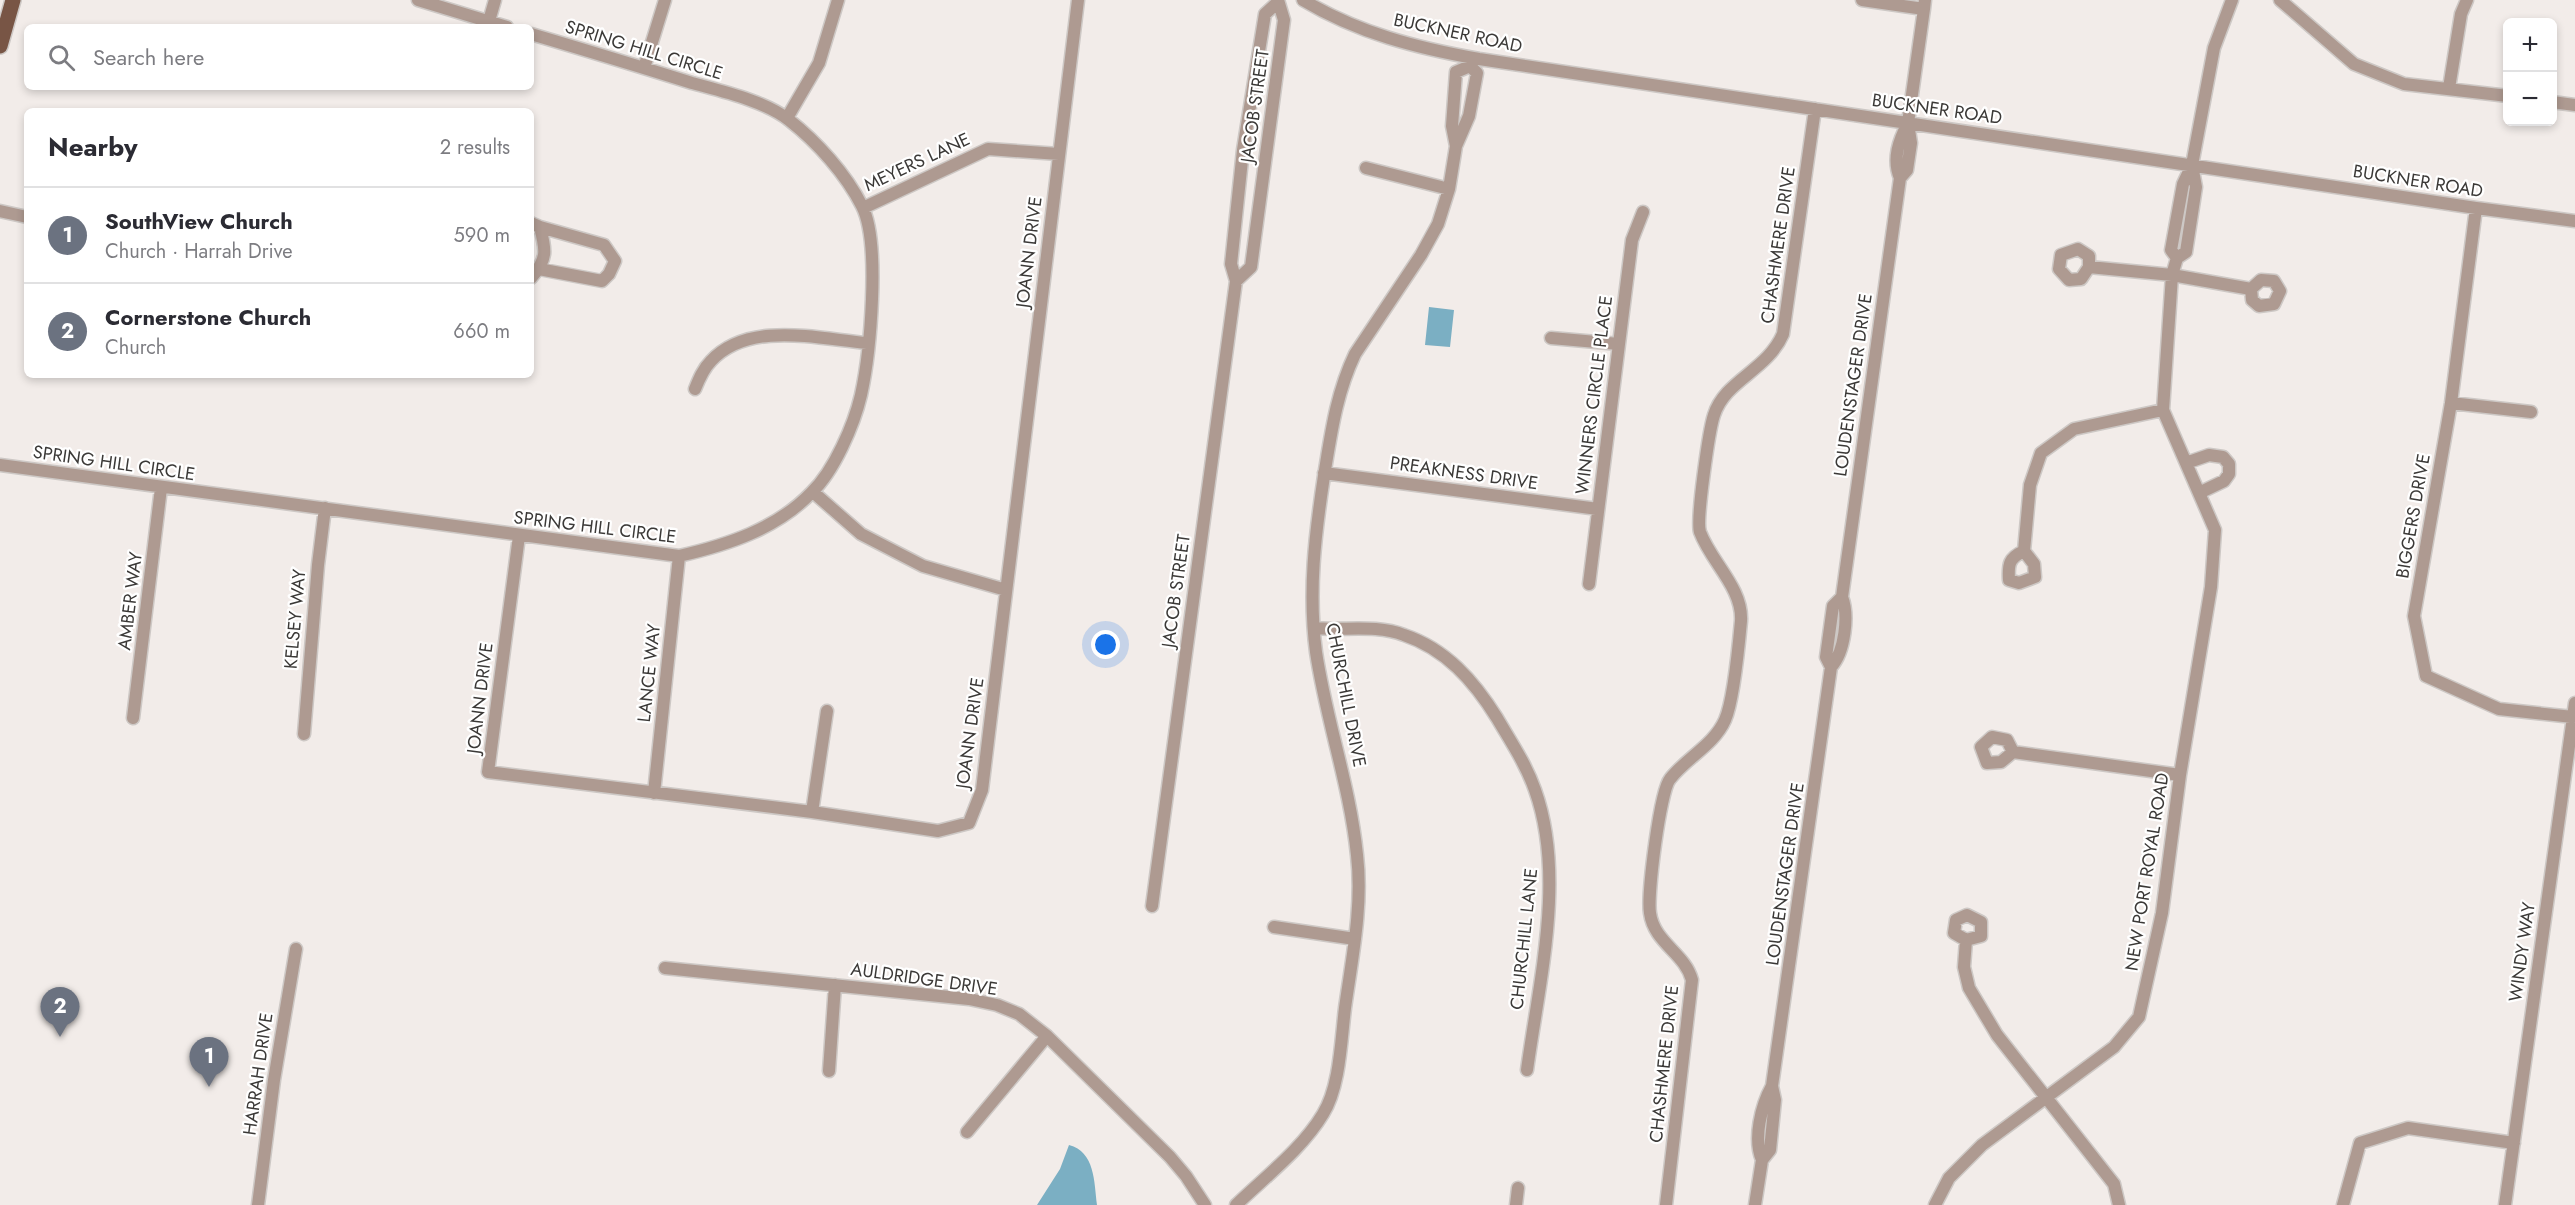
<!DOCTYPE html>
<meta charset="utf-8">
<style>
body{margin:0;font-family:Jost,sans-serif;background:#f7f7f7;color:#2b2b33}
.controls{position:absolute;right:18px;top:18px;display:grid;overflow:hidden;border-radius:9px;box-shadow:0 3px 9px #0003}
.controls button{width:54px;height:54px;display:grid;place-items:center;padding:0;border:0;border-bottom:2px solid #e1e1e2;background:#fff;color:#2b2b33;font:30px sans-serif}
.you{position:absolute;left:1106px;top:645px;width:21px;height:21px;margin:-15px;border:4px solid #fff;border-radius:50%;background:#1a73e8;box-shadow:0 0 0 9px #1a73e833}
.badge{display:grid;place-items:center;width:39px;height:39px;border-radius:50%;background:#2f5f7d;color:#fff;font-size:20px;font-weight:700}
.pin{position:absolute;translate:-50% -50px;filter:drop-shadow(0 2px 3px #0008)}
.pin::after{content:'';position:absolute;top:32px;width:21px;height:18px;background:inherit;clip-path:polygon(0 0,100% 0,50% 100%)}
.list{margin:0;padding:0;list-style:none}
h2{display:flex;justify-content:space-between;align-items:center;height:78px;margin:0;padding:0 24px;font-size:26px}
h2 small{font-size:20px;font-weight:400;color:#7c7c81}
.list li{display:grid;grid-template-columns:39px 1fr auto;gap:18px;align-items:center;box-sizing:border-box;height:96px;padding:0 24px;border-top:2px solid #e1e1e2}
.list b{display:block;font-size:22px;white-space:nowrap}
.list p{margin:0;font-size:20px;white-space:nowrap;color:#7c7c81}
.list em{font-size:20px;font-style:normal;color:#7c7c81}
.icon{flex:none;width:33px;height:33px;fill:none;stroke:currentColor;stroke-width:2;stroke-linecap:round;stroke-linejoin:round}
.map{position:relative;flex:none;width:2575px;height:1205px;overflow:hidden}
.search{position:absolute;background:#fff;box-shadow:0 3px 9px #0003;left:24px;top:24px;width:510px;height:66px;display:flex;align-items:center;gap:15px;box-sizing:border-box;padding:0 21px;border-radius:9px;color:#7c7c81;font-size:22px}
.panel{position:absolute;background:#fff;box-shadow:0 3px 9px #0003;left:24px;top:108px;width:510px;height:270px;border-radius:9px}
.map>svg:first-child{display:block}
</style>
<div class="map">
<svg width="2575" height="1205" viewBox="0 0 2575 1205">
<rect width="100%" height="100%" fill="#f2ece9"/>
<path fill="#7bafc3" d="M 1429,307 L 1454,310 L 1450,347 L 1425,345 Z
M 1069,1145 C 1095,1152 1094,1181 1097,1205 L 1037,1205 L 1060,1169 Z"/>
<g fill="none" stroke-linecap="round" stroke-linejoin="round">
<defs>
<path id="minor" d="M 418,0 L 507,27
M 1303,0 C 1358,33 1417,48 1479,59 L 2476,208 L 2575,221
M 1862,0 L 1924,9 L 1925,0
M 2280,0 L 2354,64 L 2404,84 L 2508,96
M 489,21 L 495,0
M 1470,66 L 1477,73 L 1469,116 L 1456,146 L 1452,126 L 1456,72 Z
M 644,68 L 665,0
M 2449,88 L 2461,14 L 2467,0
M 2552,102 L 2575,105
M 787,118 L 819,63 L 838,0
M 2192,165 L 2196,187 L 2186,252 L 2177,258 L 2171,250 L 2183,184 L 2192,165 L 2214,48 L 2232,0
M 1366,168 L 1449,189
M 1900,178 L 1907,170 L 1911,143 L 1908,123 L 1924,9
M 863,208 L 988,149 L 1059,154
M 2476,208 L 2451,403 L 2414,616 L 2426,676 L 2499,709 L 2573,717
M 0,211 L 27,217
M 531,223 L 540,227 C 546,250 548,259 531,278
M 2089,267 L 2081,279 L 2069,280 L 2059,269 L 2061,255 L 2078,249 L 2089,256 L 2089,267 L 2172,275 L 2251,289 L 2261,280 L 2274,281 L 2280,291 L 2274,304 L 2259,306 L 2252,300 L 2251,289
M 539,269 L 602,281 L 609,274 L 615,261 L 604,245 L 540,227
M 1236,281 L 1251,267 L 1284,20 L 1278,0
M 1551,338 L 1619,344
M 695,389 C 699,379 703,369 711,361 C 749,320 819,339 867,343
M 2451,403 L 2531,412
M 2186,463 L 2209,455 L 2223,457 L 2229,464 L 2229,474 L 2224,481 L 2199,493
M 0,465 L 679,556 C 727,545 777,529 812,492 C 834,471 854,425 861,395 C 870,354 881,243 862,206 C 846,174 817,142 789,120 C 765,101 721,91 692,83 C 638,66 585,50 531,34
M 1324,473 L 1598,509
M 813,492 L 861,534 L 923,566 L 1006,590
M 519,536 L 488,772 L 812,812 L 938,831 L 969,823 L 982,790 L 1078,0
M 2024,551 C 2009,558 2008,564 2009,580 L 2019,583 L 2035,577 L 2034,564 L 2024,551 L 2030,485 L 2041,453 L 2074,429 L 2163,410
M 1589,584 L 1632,240 L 1643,212
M 1314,628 C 1343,631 1376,624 1404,635 C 1446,649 1474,681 1497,718 C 1511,742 1526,764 1535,790 C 1566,876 1539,982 1527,1070
M 1831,667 C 1845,652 1849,615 1842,597 L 1900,178 C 1892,159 1899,140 1908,123
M 133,718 L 161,488
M 304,734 L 318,565 L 325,508
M 2013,752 L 2001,762 L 1987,763 L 1981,747 L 1992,737 L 2007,740 L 2013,752 L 2180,775
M 654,793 L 679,556
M 812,812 L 827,711
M 1152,906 L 1236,281 L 1231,264 L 1243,150 L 1265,14 L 1278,2
M 1274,927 L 1355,939
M 1966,940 L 1954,933 L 1956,920 L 1967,915 L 1981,922 L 1981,936 L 1966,940 L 1964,967 L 1969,988 L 1997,1035 L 2114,1184 L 2119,1205
M 665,968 L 969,999 L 997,1005 L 1019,1014 L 1047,1036 L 1170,1157 L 1186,1176 L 1205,1205
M 829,1071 L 835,985
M 967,1132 L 1047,1036
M 1762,1160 C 1753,1139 1761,1106 1772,1086 L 1831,667 L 1826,657 L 1833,606 L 1842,597
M 258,1205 L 274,1080 L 296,949
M 1236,1205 C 1265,1177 1302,1149 1323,1114 C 1340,1087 1341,1040 1345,1008 C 1352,958 1363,906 1357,855 C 1350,786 1326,720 1316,652 C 1308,592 1315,535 1324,476 C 1331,434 1336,394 1355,354 L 1421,255 L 1438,224 L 1449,189 L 1456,146
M 1516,1205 L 1518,1188
M 1666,1205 L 1692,980 C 1685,953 1654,943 1650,913 C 1647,895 1660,791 1670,779 C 1686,758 1714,745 1725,720 C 1733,702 1739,643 1741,621 C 1743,588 1711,562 1700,532 C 1696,520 1709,430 1714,415 C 1725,380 1767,371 1783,334 L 1815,109
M 1755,1205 L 1762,1160 L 1770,1150 L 1775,1100 L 1772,1086
M 1935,1205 L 1949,1178 L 1982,1145 L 2114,1047 L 2139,1017 L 2162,913 L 2180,775 L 2211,587 L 2215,530 L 2163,410 L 2172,275 L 2177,258
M 2343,1205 L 2360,1143 L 2408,1128 L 2514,1143
M 2505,1205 L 2575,703"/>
<path id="major" d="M 0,46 L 13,0"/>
</defs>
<use href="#minor" stroke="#cdc8c5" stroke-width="15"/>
<use href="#major" stroke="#cdc8c5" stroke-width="18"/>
<use href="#minor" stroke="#ae9a91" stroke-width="12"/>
<use href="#major" stroke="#785545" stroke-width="15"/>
</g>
<g text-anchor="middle" stroke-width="4.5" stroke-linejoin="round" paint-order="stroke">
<g font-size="18" fill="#3b3937" stroke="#fff">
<text transform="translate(1458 33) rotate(12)" y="6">BUCKNER ROAD</text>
<text transform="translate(644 50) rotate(17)" y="6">SPRING HILL CIRCLE</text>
<text transform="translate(1255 106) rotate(-82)" y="6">JACOB STREET</text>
<text transform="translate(1937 109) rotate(8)" y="6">BUCKNER ROAD</text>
<text transform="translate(917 162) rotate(-25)" y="6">MEYERS LANE</text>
<text transform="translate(2418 181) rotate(9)" y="6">BUCKNER ROAD</text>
<text transform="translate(1778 245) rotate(-82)" y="6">CHASHMERE DRIVE</text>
<text transform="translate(1029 252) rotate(-83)" y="6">JOANN DRIVE</text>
<text transform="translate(1853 385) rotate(-82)" y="6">LOUDENSTAGER DRIVE</text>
<text transform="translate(1594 395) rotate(-83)" y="6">WINNERS CIRCLE PLACE</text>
<text transform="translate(114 463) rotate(8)" y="6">SPRING HILL CIRCLE</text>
<text transform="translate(1464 473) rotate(8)" y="6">PREAKNESS DRIVE</text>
<text transform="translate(2413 516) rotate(-80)" y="6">BIGGERS DRIVE</text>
<text transform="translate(595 527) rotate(7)" y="6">SPRING HILL CIRCLE</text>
<text transform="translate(1176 591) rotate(-82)" y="6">JACOB STREET</text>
<text transform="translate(130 601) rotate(-83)" y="6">AMBER WAY</text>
<text transform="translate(295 619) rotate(-85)" y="6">KELSEY WAY</text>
<text transform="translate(649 673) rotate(-84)" y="6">LANCE WAY</text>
<text transform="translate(1346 695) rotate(79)" y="6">CHURCHILL DRIVE</text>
<text transform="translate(480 698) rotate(-83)" y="6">JOANN DRIVE</text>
<text transform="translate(970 733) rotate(-82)" y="6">JOANN DRIVE</text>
<text transform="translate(2147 872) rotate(-81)" y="6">NEW PORT ROYAL ROAD</text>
<text transform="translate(1785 874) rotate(-82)" y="6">LOUDENSTAGER DRIVE</text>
<text transform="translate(1524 939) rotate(-84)" y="6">CHURCHILL LANE</text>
<text transform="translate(2522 952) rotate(-82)" y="6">WINDY WAY</text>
<text transform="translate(924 979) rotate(8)" y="6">AULDRIDGE DRIVE</text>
<text transform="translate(1664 1064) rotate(-84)" y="6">CHASHMERE DRIVE</text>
<text transform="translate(258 1074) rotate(-82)" y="6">HARRAH DRIVE</text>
</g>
</g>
</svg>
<div class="controls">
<button>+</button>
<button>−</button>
</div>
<div class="you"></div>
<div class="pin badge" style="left:209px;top:1087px;background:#6b7280">1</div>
<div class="pin badge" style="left:60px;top:1037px;background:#6b7280">2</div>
<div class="search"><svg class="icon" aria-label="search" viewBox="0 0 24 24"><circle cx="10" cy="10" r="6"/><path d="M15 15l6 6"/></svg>Search here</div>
<section class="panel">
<h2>Nearby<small>2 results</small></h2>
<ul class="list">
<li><span class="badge" style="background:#6b7280">1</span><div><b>SouthView Church</b><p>Church · Harrah Drive</p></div><em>590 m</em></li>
<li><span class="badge" style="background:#6b7280">2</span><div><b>Cornerstone Church</b><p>Church</p></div><em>660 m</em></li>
</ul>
</section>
</div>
